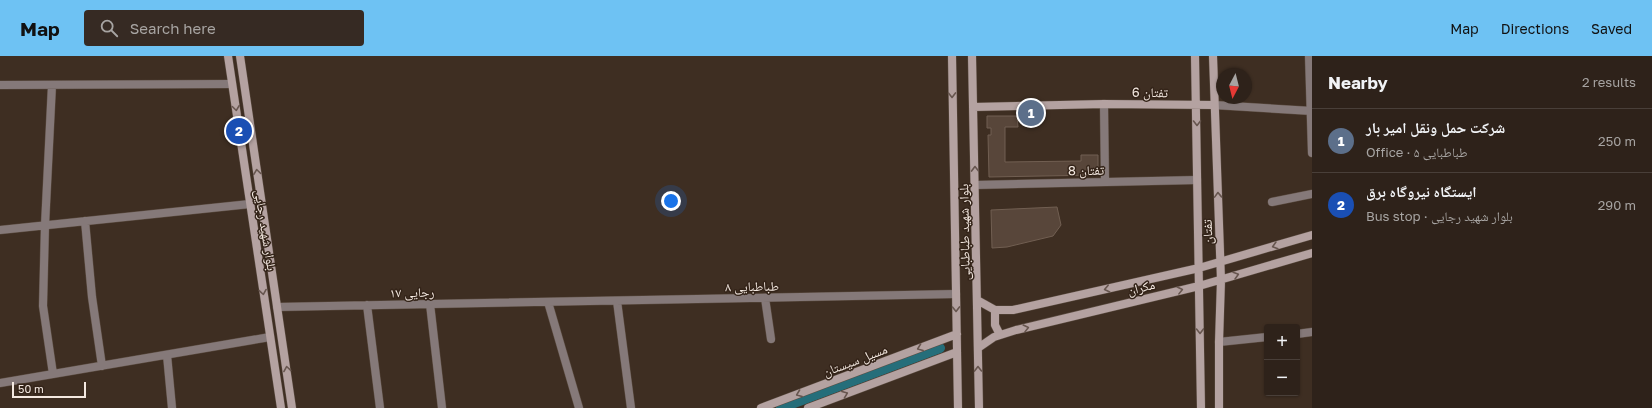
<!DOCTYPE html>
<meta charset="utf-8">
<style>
body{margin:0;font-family:"Golos Text","Noto Naskh Arabic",sans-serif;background:#362a23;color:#f1f3f6}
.controls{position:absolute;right:12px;bottom:12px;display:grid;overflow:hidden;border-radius:4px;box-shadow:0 1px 3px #0004}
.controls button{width:36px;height:36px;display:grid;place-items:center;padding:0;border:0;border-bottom:1px solid #493f39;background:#2e221a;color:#f1f3f6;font:20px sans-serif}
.compass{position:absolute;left:1216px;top:12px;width:36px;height:36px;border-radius:50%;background:#2e221a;box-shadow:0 1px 3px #0004;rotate:187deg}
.scale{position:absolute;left:12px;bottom:10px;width:74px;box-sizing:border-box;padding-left:4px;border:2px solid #f4e9e1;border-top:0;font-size:11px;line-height:14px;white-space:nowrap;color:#f4e9e1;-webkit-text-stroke:3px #342419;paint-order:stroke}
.you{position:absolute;left:671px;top:145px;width:14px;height:14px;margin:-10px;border:3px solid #fff;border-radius:50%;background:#1a73e8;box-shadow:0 0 0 6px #1a73e833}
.badge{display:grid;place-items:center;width:26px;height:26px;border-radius:50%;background:#6ec2f3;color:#fff;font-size:13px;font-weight:700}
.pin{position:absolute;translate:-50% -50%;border:2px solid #fff;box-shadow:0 1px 4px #0006}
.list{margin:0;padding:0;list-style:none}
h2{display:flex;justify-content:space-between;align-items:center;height:52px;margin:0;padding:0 16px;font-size:17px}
h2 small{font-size:13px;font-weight:400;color:#a7a4a2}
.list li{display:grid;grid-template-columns:26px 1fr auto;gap:12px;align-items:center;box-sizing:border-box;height:64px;padding:0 16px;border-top:1px solid #493f39}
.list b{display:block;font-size:15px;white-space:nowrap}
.list p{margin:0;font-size:13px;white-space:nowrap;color:#a7a4a2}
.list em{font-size:13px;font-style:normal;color:#a7a4a2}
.icon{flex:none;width:22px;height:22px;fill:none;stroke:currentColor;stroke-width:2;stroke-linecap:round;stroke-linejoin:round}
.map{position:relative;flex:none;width:1312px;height:352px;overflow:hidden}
header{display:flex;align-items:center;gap:24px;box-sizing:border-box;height:56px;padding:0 20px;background:#6ec2f3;color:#111}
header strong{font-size:19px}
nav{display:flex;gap:22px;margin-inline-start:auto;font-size:14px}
.search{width:280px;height:36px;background:#362a23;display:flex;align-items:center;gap:10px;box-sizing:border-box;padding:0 14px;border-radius:4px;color:#a7a4a2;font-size:15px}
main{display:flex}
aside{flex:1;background:#2e221a}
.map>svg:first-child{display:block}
</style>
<header>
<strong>Map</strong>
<div class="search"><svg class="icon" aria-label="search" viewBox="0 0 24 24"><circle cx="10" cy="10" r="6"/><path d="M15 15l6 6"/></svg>Search here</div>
<nav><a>Map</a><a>Directions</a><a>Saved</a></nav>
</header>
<main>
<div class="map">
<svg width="1312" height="352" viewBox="0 0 1312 352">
<rect width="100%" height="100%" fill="#3e2e22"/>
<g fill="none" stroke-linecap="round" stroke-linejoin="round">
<path stroke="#256e7a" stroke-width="10" d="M 781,352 L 940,292"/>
</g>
<path fill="#58463a" stroke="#715f52" d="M 987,60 L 1017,60 L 1018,71 L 1005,71 L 1005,106 L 1081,105 L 1081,99 L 1098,99 L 1098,119 L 989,121 L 988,79 L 991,79 L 991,72 L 987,72 Z
M 1057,151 L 1061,169 L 1053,180 L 1007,191 L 992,192 L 991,154 Z"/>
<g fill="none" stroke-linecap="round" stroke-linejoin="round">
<defs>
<path id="street" d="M 1309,0 L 1312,97
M 0,29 L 232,28
M 52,29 L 45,169 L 43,250 L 53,318
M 1104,48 L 1105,126
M 1214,49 L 1312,55
M 975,129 L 1197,124
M 1272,146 L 1312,138
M 85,165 L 92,241 L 102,310
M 0,174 L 250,148
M 765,242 L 771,283
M 617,245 L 631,352
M 548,246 L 579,352
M 430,248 L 442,352
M 367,249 L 380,352
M 277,251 L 956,238
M 1297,278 L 1312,276
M 1219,286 L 1267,281
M 167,299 L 172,352
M 0,327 L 270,281"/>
<path id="secondary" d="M 228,0 L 281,352
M 240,0 L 292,352
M 952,0 L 958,352
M 972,0 L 979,352
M 1195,0 L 1201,352
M 1213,0 L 1221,224 L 1219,286 L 1219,352
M 973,51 L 1104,48 L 1214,49
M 977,244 L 995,254 L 1013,254 L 1199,212 L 1312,179
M 995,254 L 995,269 L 1000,279
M 978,292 L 994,281 L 1016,274 L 1199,230 L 1312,197
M 761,352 L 957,278
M 808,352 L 957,296"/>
</defs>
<use href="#street" stroke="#5b4c41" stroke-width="9"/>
<use href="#secondary" stroke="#5b4c41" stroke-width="9"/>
<use href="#street" stroke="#857979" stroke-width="8"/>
<use href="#secondary" stroke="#b4a2a1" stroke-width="8"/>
</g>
<defs><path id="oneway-chevron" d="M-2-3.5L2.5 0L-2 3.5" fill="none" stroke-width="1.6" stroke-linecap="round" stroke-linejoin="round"/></defs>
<g stroke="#67564f">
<use href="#oneway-chevron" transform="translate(952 39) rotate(89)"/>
<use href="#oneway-chevron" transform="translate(236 52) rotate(82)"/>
<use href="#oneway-chevron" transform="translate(1197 67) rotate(90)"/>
<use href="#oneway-chevron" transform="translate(975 113) rotate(-91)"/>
<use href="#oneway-chevron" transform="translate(257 116) rotate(-98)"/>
<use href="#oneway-chevron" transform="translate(1218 139) rotate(-92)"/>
<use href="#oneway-chevron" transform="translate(1275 190) rotate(164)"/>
<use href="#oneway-chevron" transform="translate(1236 219) rotate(-16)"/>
<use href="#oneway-chevron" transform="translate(1107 233) rotate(167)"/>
<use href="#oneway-chevron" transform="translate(1180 234) rotate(-14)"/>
<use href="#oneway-chevron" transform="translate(263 236) rotate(81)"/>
<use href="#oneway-chevron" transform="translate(956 253) rotate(89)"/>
<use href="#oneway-chevron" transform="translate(1026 272) rotate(-14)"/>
<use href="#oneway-chevron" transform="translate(1200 275) rotate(89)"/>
<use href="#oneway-chevron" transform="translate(920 292) rotate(159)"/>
<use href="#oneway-chevron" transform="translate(287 313) rotate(-99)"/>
<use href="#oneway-chevron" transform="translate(978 313) rotate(-91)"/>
<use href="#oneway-chevron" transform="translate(799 338) rotate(159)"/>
<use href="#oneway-chevron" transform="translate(845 338) rotate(-21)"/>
</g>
<g text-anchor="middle" stroke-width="3" stroke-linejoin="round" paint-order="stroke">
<g font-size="13" fill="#f4e9e1" stroke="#342419">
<text transform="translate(1150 36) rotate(1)" y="5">تفتان 6</text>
<text transform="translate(1086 114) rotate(-1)" y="5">تفتان 8</text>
<text transform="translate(266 174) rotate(81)" y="5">بلوار شهید رجایی</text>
<text transform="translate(964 176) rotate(-91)" y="5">بلوار شهید طباطبایی</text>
<text transform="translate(1207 176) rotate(-92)" y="5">تفتان</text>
<text transform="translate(752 230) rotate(-1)" y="5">طباطبایی ۸</text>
<text transform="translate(1141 231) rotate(-14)" y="5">مکران</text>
<text transform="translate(412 236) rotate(-1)" y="5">رجایی ۱۷</text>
<text transform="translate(855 304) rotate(-21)" y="5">مسیل سیستان</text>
</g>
</g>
</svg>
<div class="controls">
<button>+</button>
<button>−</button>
</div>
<svg class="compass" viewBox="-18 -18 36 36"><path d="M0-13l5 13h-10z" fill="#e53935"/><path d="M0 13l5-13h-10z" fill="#a7a4a2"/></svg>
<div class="scale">50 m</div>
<div class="you"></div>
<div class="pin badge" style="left:1031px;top:57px;background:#5c6f8a">1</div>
<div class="pin badge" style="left:239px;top:75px;background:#1a4fb4">2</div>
</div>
<aside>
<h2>Nearby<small>2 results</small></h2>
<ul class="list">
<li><span class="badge" style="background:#5c6f8a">1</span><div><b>شرکت حمل ونقل امیر بار</b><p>Office · طباطبایی ۵</p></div><em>250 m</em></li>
<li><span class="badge" style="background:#1a4fb4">2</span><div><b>ایستگاه نیروگاه برق</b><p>Bus stop · بلوار شهید رجایی</p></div><em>290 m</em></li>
</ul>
</aside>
</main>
